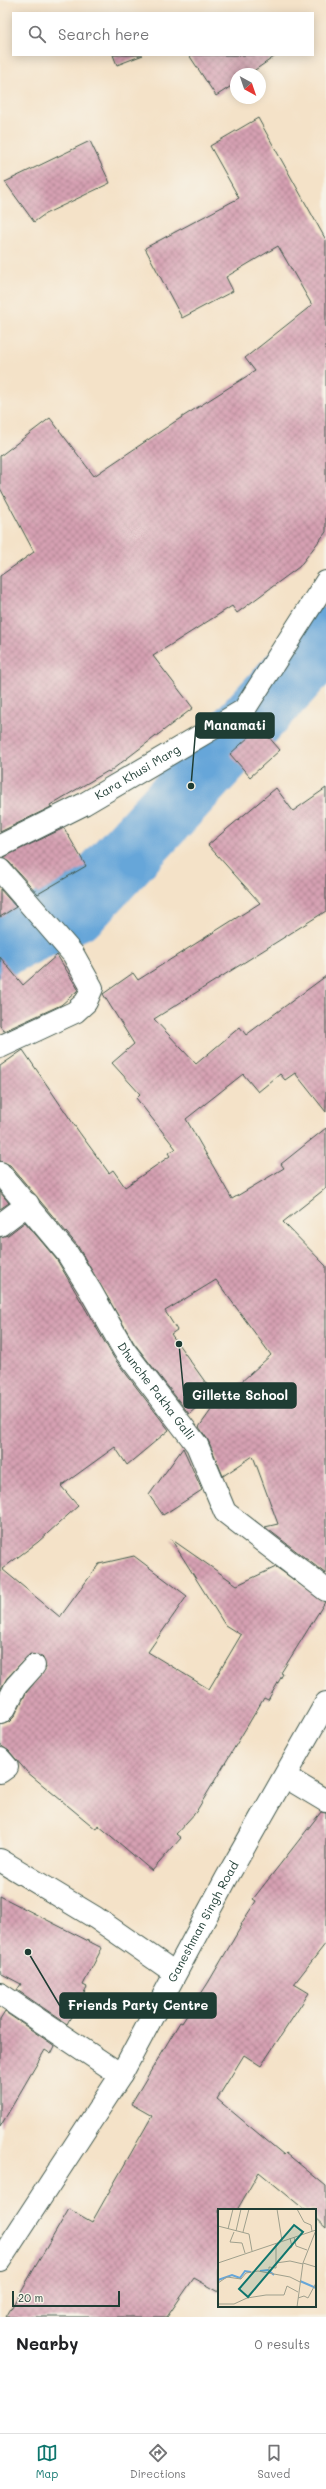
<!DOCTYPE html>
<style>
body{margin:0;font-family:Mali,sans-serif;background:#f6f6f6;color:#202124}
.compass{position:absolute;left:230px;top:68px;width:36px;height:36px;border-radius:50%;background:#fff;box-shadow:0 2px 10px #0003;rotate:140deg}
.scale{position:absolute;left:12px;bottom:10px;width:108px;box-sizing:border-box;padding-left:4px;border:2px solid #1f3d34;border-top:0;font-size:11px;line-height:14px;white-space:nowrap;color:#1f3d34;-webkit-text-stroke:3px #f7f3e8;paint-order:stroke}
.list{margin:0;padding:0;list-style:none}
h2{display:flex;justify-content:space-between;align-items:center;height:52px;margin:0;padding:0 16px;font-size:17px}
h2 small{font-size:13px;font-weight:400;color:#757577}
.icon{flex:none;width:22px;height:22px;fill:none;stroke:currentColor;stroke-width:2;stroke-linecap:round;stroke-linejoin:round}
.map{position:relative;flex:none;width:326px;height:2317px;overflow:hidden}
.search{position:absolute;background:#fff;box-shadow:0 2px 10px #0003;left:12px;right:12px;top:12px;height:44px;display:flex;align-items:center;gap:10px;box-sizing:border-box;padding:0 14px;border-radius:0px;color:#757577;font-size:15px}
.sheet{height:116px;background:#fff}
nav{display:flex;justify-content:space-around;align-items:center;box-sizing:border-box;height:56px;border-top:1px solid #e0e0e0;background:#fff;font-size:11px;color:#757577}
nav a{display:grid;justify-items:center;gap:2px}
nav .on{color:#0f766e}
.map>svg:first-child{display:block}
</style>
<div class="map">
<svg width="326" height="2317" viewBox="0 0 326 2317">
<defs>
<pattern id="building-cross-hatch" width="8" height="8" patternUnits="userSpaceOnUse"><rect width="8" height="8" fill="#d6a0b2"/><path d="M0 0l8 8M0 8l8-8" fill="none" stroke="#ad8492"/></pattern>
</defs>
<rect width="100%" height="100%" fill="#f7f3e8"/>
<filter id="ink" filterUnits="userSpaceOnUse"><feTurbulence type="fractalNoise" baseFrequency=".025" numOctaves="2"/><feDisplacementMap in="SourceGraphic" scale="8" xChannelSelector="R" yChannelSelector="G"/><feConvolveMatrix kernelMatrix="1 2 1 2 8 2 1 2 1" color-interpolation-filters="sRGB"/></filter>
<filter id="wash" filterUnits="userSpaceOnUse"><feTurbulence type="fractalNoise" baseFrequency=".012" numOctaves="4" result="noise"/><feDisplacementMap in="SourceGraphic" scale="16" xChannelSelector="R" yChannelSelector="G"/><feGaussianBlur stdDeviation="0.9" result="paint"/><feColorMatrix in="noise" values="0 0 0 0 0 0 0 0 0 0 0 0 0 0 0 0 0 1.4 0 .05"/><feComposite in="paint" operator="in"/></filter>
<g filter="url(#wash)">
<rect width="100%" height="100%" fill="#f4e2c8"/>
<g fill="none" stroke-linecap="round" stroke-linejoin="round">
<path stroke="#66a6d9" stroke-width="65" d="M 0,945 L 78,908 L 326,639"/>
</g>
<g id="blocks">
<path fill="url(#building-cross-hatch)" d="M 113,55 L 143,55 L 117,65 Z
M 189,55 L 277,55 L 249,74 L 236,74 L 236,83 L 216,96 Z
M 258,118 L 326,240 L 326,532 L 299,567 L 237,613 L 232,606 L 153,656 L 193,708 L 109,772 L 108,771 L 50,805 L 51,807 L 0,832 L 0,576 L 34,552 L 0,488 L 0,456 L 50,418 L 94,476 L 176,421 L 255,371 L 245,358 L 312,305 L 278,246 L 226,277 L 233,291 L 182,318 L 145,248 L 239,198 L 210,146 Z
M 90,141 L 110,183 L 45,214 L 34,222 L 5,182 Z
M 260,727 L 280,750 L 250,777 L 230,754 Z
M 276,788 L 293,811 L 326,788 L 326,911 L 154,1019 L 196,1064 L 240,1027 L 246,1035 L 326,976 L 326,1112 L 295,1073 L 285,1080 L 280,1074 L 258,1092 L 243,1074 L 186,1119 L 232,1199 L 284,1168 L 281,1164 L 326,1128 L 326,1188 L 283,1222 L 326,1266 L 326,1574 L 265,1527 L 278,1524 L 253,1456 L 223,1476 L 208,1440 L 199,1427 L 224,1392 L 240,1383 L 271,1355 L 216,1280 L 165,1311 L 177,1330 L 171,1334 L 213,1393 L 189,1414 L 134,1343 L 77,1245 L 10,1165 L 0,1161 L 0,1066 L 23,1050 L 79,1132 L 109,1173 L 113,1170 L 125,1187 L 170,1156 L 168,1153 L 176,1149 L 136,1098 L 140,1094 L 112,1063 L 134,1044 L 103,994 L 133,973 L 138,980 L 260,903 L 208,845 Z
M 64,828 L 86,866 L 38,894 L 9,862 L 2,858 Z
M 0,889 L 16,907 L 0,917 Z
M 57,955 L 78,989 L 77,991 L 61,1005 L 4,1031 L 0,1026 L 0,957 L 23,985 Z
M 0,1192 L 9,1203 L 0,1209 Z
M 25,1222 L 57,1260 L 114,1358 L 169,1430 L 127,1465 L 115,1447 L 61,1486 L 78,1506 L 38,1542 L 2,1569 L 60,1617 L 99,1564 L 134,1556 L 187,1596 L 148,1652 L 209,1689 L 241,1635 L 225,1625 L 171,1539 L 237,1585 L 276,1567 L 325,1602 L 281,1673 L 283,1674 L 268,1700 L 264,1698 L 196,1812 L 176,1834 L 181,1838 L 152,1871 L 98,1825 L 96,1829 L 27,1772 L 9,1751 L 0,1745 L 0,1725 L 9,1722 L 14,1717 L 26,1693 L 46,1668 L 42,1656 L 30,1654 L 7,1678 L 0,1690 L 0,1237 L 8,1235 Z
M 183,1448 L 202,1490 L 163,1515 L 149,1495 Z
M 321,1812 L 326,1813 L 326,1943 L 294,1984 L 309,1993 L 261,2066 L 244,2055 L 217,2099 L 284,2155 L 286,2153 L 326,2186 L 326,2228 L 315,2218 L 315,2210 L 305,2210 L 259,2172 L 237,2210 L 219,2210 L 219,2292 L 194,2278 L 167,2317 L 6,2317 L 69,2209 L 92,2222 L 152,2116 L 131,2104 L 180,2022 L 182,2023 L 208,1983 L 242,1925 L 241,1924 L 256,1901 L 253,1899 Z
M 0,1896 L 102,1948 L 83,1985 L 87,1987 L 67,2024 L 17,1990 L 21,1984 L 0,1973 Z
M 5,2012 L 55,2046 L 51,2054 L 45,2050 L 0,2127 L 0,2020 Z"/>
</g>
</g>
<g filter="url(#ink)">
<use href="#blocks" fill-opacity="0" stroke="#3f564a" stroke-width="1"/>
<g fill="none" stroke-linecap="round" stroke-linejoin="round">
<defs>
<g id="minor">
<path id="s1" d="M 0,846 L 84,804 L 244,710 L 326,582"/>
<path d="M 0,870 L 73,954 L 92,988 L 86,1002 L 75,1012 L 0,1047"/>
<path id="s2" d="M 0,1173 L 67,1253 L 90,1290 L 124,1350 L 197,1445 L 225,1512 L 326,1590"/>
<path d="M 0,1225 L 28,1204"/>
<path d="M 0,1713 L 5,1708 L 16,1686 L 34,1666"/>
<path d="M 0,1759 L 7,1767 L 0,1772"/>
<path d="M 286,1777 L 326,1801"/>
<path d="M 0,1860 L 96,1918 L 175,1973"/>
<path d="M 0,1994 L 121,2075"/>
</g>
<g id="highway">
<path id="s3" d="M 0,2260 L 121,2075 L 226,1879 L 326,1703"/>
</g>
</defs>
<use href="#minor" stroke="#3f564a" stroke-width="24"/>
<use href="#highway" stroke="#3f564a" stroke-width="24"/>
<use href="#minor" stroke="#fff" stroke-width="22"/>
<use href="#highway" stroke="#fff" stroke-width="22"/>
</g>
</g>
<g text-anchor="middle" stroke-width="4" stroke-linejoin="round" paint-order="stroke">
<g font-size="12" fill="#1f3d34" stroke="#f7f3e8">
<text dy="4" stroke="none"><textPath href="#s1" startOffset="156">Kara Khusi Marg</textPath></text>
<text dy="4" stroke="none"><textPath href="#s2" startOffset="269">Dhunche Pakha Galli</textPath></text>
<text dy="4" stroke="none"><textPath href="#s3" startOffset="395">Ganeshman Singh Road</textPath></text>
</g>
</g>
<g transform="translate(218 2209)">
<rect width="98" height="98" fill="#f4e2c8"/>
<path fill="none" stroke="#66a6d9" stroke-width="2" d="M 42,62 L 50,61 L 56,66M 0,71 L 14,66 L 22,69 L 27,62 L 33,63M 82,72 L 98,79"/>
<path fill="none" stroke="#9fa08d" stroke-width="1" d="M 59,0 L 64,32M 79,0 L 86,13 L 93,16 L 94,22M 0,17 L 31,25 L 34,42M 10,20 L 15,0M 18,22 L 23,0M 16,23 L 12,33 L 24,34 L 27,44M 25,23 L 31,0M 76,28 L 78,37 L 89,41M 69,41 L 74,38 L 72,29M 0,54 L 98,21M 58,54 L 72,52 L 85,55M 85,54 L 98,58M 51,64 L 51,58 L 58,59 L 58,34M 0,74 L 9,68 L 23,70 L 28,64 L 40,62 L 72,68 L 82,73M 80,89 L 86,87 L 90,89 L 98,74M 0,95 L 16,95 L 29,89 L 48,86 L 66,86 L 69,77 L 80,83M 79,98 L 85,54 L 98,21"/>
<path fill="#0f766e" fill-opacity="0.15" stroke="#0f766e" stroke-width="2" d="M 76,16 L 85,23 L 30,88 L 21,80 Z"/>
<rect width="98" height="98" fill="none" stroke="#1f3d34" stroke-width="2"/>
</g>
<path fill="none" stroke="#1f3d34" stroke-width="1.5" d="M191 786L196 726M179 1344L184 1396M28 1952L60 2006"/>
<g fill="#1f3d34" stroke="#f7f3e8" stroke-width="1.5">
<circle cx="191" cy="786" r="4"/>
<circle cx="179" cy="1344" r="4"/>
<circle cx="28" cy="1952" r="4"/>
</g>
<g fill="#1f3d34" stroke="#1f3d34" stroke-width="1.5">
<rect x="196" y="713" width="78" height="25" rx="4"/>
<rect x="184" y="1383" width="112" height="25" rx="4"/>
<rect x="60" y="1993" width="156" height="25" rx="4"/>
</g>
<g font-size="13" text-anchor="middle" font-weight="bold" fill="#fff">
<text x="235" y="730">Manamati</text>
<text x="240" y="1400">Gillette School</text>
<text x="138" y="2010">Friends Party Centre</text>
</g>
</svg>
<svg class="compass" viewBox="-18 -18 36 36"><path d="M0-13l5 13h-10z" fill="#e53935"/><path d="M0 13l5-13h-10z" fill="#757577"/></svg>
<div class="scale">20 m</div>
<div class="search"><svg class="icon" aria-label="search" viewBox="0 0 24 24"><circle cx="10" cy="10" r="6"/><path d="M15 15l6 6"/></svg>Search here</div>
</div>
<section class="sheet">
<h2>Nearby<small>0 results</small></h2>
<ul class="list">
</ul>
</section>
<nav>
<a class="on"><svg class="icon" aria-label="map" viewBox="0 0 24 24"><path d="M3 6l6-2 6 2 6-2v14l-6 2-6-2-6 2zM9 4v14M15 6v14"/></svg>Map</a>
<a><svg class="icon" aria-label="directions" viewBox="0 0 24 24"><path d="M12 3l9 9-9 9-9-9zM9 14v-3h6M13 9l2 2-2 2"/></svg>Directions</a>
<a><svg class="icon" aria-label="saved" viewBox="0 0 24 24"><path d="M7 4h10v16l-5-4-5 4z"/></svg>Saved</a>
</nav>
